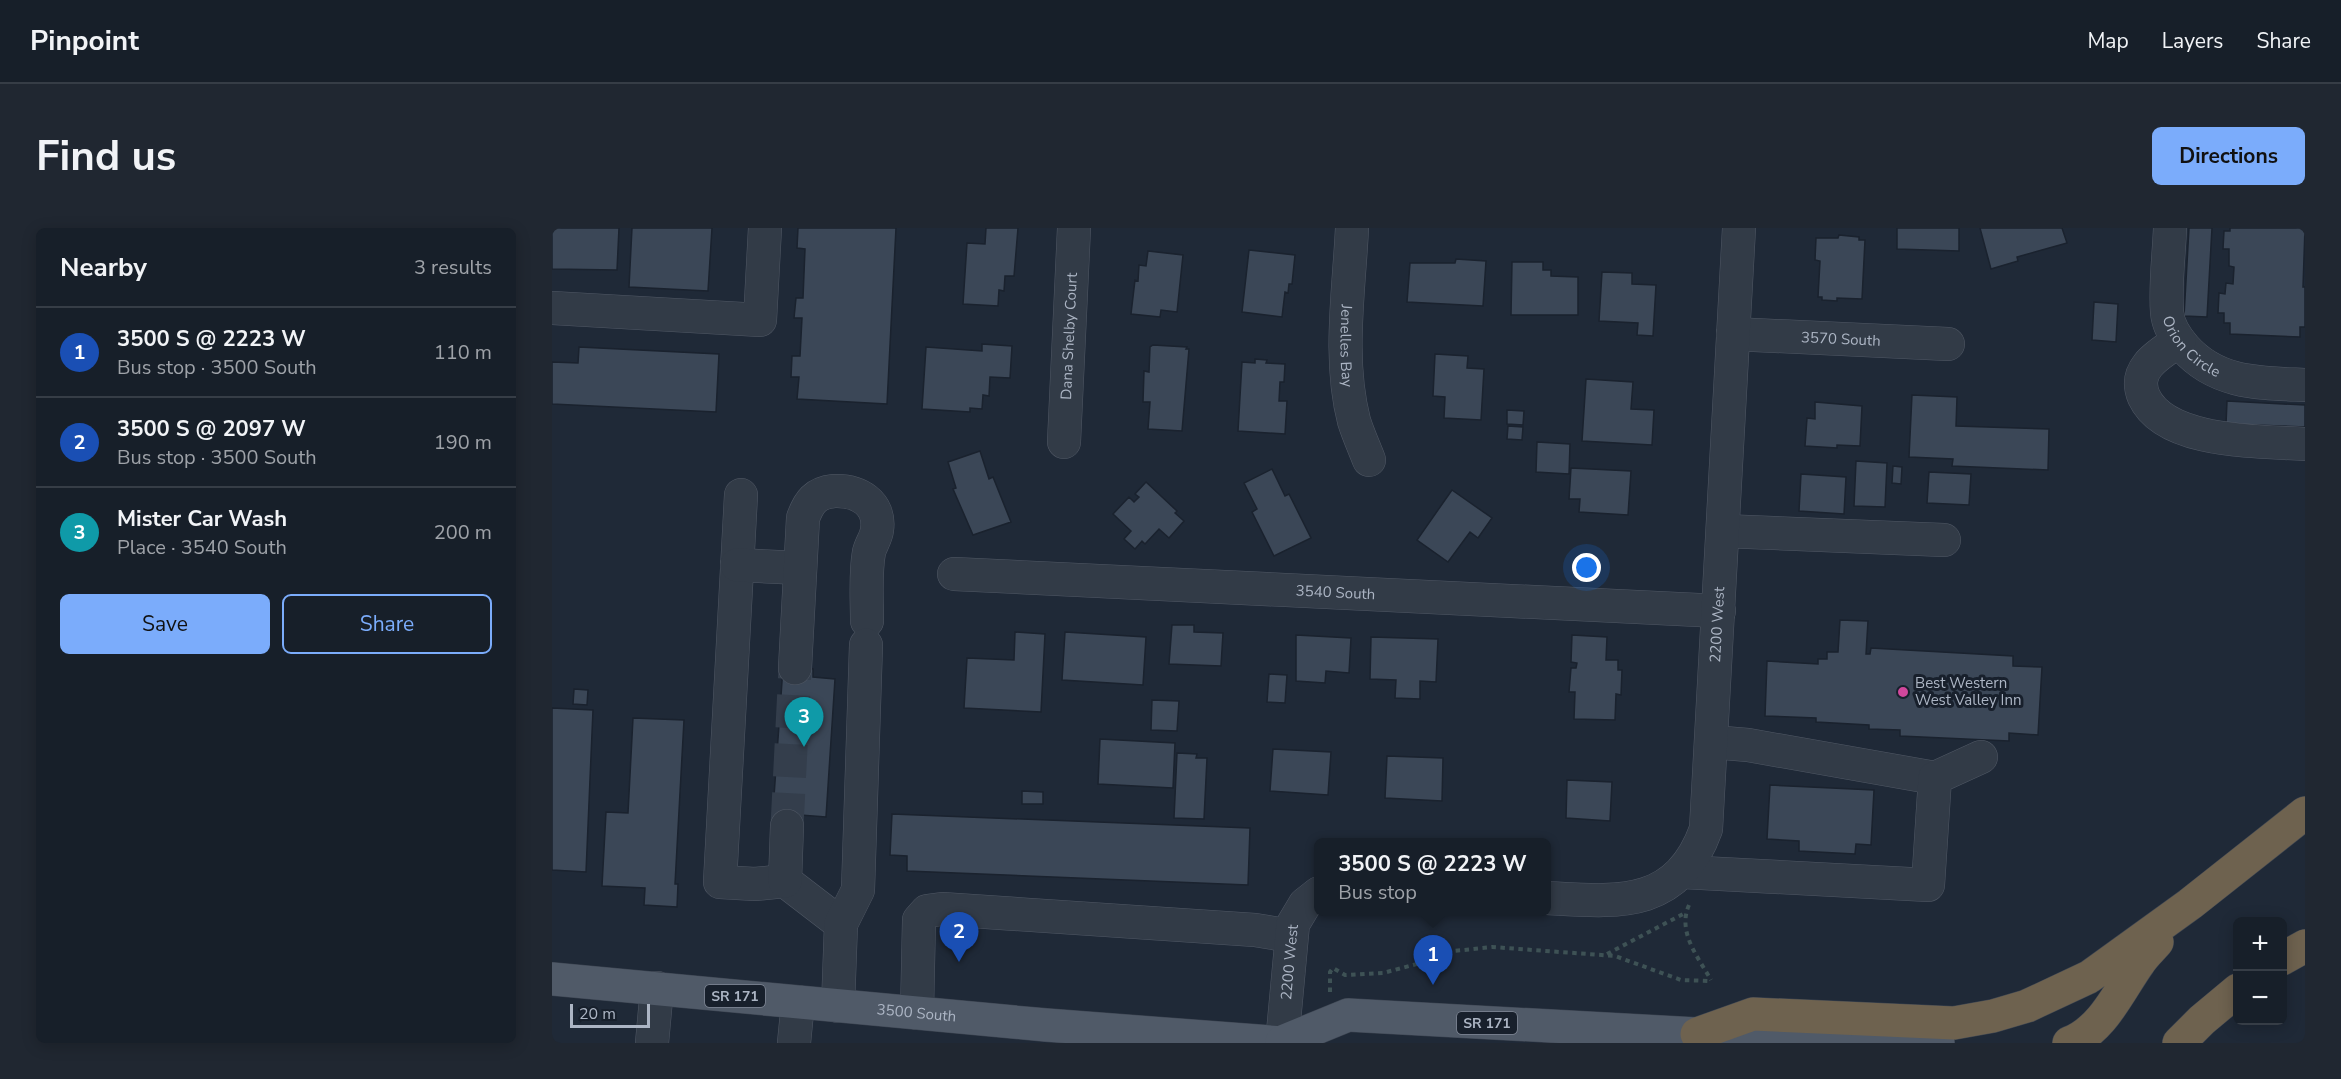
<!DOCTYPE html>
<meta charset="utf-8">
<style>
body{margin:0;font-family:"Nunito Sans",sans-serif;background:#202731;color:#f1f3f6}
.controls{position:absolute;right:18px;bottom:18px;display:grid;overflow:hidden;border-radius:9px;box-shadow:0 3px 15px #0003}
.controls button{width:54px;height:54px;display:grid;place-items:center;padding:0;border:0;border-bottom:2px solid #363d46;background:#171f29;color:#f1f3f6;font:30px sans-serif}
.scale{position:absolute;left:18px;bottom:15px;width:80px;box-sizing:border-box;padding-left:6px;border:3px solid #acb5c4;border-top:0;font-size:16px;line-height:21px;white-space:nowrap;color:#acb5c4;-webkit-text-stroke:4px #18202c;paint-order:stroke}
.you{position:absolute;left:1035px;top:340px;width:21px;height:21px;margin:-15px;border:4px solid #fff;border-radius:50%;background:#1a73e8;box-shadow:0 0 0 9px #1a73e833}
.badge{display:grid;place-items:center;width:39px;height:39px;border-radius:50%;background:#7bacfb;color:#fff;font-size:20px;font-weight:700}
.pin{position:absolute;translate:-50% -50px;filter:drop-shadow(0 2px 3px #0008)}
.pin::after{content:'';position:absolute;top:32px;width:21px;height:18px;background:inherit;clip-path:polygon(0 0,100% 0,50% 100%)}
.popup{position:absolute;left:762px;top:610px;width:237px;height:78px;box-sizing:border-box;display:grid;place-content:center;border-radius:9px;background:#171f29;filter:drop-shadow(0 2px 4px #0005);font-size:20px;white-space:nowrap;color:#9ea2a8}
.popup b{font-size:22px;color:#f1f3f6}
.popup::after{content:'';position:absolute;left:50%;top:100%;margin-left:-12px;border:12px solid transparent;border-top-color:#171f29}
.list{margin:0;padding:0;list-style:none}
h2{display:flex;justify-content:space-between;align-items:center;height:78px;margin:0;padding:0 24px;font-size:26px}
h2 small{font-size:20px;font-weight:400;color:#9ea2a8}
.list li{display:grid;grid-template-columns:39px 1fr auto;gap:18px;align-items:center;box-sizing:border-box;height:90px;padding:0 24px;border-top:2px solid #363d46}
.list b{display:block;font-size:22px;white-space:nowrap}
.list p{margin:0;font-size:20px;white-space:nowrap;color:#9ea2a8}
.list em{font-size:20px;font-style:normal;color:#9ea2a8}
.actions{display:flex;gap:12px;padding:18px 24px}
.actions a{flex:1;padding:14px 0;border:2px solid #7bacfb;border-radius:9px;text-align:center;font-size:21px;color:#7bacfb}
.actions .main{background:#7bacfb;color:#111}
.map{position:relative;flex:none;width:1753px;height:815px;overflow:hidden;border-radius:9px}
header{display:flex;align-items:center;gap:36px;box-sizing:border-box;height:84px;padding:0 30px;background:#171f29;border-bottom:2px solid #363d46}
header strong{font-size:28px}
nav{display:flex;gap:33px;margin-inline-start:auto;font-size:21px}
.intro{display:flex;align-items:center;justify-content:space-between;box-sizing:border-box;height:144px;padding:0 36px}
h1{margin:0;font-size:42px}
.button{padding:15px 27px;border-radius:9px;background:#7bacfb;color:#111;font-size:21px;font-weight:700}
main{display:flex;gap:36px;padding:0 36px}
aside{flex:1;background:#171f29;border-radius:9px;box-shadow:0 3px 15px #0003}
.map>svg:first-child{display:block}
</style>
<header>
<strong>Pinpoint</strong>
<nav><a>Map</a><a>Layers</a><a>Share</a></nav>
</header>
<div class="intro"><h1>Find us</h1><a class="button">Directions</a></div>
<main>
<aside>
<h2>Nearby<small>3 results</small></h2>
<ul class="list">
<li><span class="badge" style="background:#1a4fb4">1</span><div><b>3500 S @ 2223 W</b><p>Bus stop · 3500 South</p></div><em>110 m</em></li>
<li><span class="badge" style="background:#1a4fb4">2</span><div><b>3500 S @ 2097 W</b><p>Bus stop · 3500 South</p></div><em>190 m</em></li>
<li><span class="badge" style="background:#0f9aa8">3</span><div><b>Mister Car Wash</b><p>Place · 3540 South</p></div><em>200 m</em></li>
</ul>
<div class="actions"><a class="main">Save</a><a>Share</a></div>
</aside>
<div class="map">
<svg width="1753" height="815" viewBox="0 0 1753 815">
<rect width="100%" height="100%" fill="#1f2937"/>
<path fill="#3b4757" stroke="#1a222e" stroke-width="1.5" d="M 0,0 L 67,0 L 65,42 L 0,41 Z
M 80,0 L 160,0 L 156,63 L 77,59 Z
M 246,0 L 344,0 L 335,176 L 245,171 L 247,149 L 239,149 L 240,128 L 248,128 L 250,90 L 242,90 L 244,70 L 251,70 L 253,21 L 245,20 Z
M 434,0 L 466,0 L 462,48 L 453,48 L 452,63 L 447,62 L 446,78 L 411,76 L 415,15 L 433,16 Z
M 1345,0 L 1407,0 L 1407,23 L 1345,21 Z
M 1428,0 L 1510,0 L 1515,15 L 1465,29 L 1466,33 L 1439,41 Z
M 1637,0 L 1660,0 L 1655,89 L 1632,88 Z
M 1678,0 L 1753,0 L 1751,59 L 1753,59 L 1753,99 L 1748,99 L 1748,109 L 1678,106 L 1678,95 L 1672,95 L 1672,85 L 1666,85 L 1667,65 L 1673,66 L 1674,55 L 1681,56 L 1682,39 L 1677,38 L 1677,21 L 1671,21 L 1672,3 L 1678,3 Z
M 1287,7 L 1307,9 L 1307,12 L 1313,12 L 1310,71 L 1285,70 L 1285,73 L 1270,72 L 1270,69 L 1266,69 L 1268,33 L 1263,32 L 1264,10 L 1286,10 Z
M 697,22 L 743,27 L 740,56 L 737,56 L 736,65 L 733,64 L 730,89 L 690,84 Z
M 596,23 L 631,27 L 625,84 L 609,82 L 608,89 L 579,86 L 583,52 L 586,53 L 587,37 L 594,38 Z
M 904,31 L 934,33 L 931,78 L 855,74 L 858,35 L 903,35 Z
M 960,34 L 991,34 L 991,42 L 999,42 L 999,48 L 1026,49 L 1026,87 L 959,87 Z
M 1050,44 L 1080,45 L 1080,56 L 1104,57 L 1101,108 L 1085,107 L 1086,95 L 1047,93 Z
M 1542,74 L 1566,76 L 1564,114 L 1540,112 Z
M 430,116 L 460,118 L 458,150 L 438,149 L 437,168 L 431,167 L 430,181 L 418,180 L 418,184 L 370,181 L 374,119 L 430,123 Z
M 601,117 L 635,119 L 634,121 L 637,121 L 630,203 L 596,201 L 598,174 L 591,174 L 592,143 L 597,144 L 598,119 Z
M 27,119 L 167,126 L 164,184 L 0,176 L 0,134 L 26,135 Z
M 883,126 L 916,128 L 915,140 L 932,141 L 929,192 L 892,190 L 893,169 L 881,168 Z
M 703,131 L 715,132 L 714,135 L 733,136 L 732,154 L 728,154 L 727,173 L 735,173 L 733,206 L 686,203 L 690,134 L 703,135 Z
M 1034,151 L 1081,154 L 1079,181 L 1102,182 L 1100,217 L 1030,213 Z
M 1360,167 L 1405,169 L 1404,198 L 1497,201 L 1496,242 L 1400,238 L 1401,231 L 1357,229 Z
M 1675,173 L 1753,177 L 1753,199 L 1674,196 Z
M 1263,174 L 1310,178 L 1308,218 L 1285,217 L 1285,220 L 1253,218 L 1255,190 L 1263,191 Z
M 955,182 L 972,183 L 971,197 L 955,196 Z
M 956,198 L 971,199 L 970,212 L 955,211 Z
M 985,214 L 1018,216 L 1017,246 L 984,244 Z
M 428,223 L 437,251 L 441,249 L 459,294 L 421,307 L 401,261 L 404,260 L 396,234 Z
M 1304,233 L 1335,235 L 1333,279 L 1302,278 Z
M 1341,238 L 1350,239 L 1349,256 L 1340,255 Z
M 1019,240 L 1079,243 L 1076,287 L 1027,284 L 1028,271 L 1017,271 Z
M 720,241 L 733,268 L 737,266 L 759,310 L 722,328 L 700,284 L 705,281 L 692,255 Z
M 1377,244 L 1419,246 L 1417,277 L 1375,275 Z
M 1249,246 L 1294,249 L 1292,286 L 1247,283 Z
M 594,254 L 625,283 L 623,285 L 632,293 L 617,310 L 607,301 L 593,316 L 590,313 L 583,321 L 572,311 L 579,303 L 561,286 L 577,269 L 582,274 L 587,269 L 583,266 Z
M 900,262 L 940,290 L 926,310 L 918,304 L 896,334 L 865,312 Z
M 1288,392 L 1316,393 L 1314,426 L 1318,426 L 1319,420 L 1461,428 L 1461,438 L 1490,439 L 1486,507 L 1457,505 L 1457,513 L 1348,508 L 1348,502 L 1317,501 L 1317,497 L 1264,494 L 1264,490 L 1213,488 L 1215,433 L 1266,436 L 1266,431 L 1275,431 L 1275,424 L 1286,424 Z
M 620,397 L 642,397 L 642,404 L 671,405 L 669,438 L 617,436 Z
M 463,404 L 493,406 L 489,484 L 412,480 L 415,430 L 462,432 Z
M 513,404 L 594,409 L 591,457 L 510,452 Z
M 744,407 L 799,410 L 797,445 L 774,443 L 773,455 L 744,453 Z
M 1020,407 L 1055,409 L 1054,432 L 1066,432 L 1066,442 L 1070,442 L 1069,467 L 1064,466 L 1063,492 L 1022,491 L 1023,464 L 1017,464 L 1019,440 L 1024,440 L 1025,435 L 1019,434 Z
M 819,409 L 886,411 L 884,454 L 868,453 L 868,471 L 843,470 L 844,452 L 818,451 Z
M 231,439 L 261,441 L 261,449 L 283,451 L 274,589 L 249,587 L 248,599 L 220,597 Z
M 717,446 L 735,447 L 733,475 L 715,474 Z
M 22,461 L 36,462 L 35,477 L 21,476 Z
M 600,472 L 627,473 L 625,503 L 599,502 Z
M 0,480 L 41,482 L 34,644 L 0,642 Z
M 81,490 L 132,492 L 123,656 L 126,656 L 125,679 L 92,677 L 93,660 L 50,658 L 54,584 L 76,585 Z
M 548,511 L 623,515 L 621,560 L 546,556 Z
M 721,521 L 779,524 L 776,567 L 718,563 Z
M 625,525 L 645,526 L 644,530 L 655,530 L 652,591 L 622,590 Z
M 835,528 L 891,530 L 890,573 L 833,570 Z
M 1015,552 L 1060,554 L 1058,593 L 1014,590 Z
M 1218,557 L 1322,562 L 1319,617 L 1304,616 L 1303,626 L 1247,623 L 1247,613 L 1215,611 Z
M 470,563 L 491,564 L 491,576 L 470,576 Z
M 340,586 L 698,600 L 696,657 L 355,643 L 355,628 L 338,627 Z"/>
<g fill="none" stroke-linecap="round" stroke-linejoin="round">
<path stroke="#343e4c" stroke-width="33" stroke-dasharray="33 16" stroke-linecap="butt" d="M 235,598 L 243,440"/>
<defs>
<g id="minor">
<path id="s1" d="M 800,0 C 797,63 786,131 802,193 C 806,206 812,219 817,232"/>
<path id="s2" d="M 1618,0 C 1617,27 1613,56 1615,84 C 1616,97 1624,110 1633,120 C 1665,156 1708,155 1753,157"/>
<path d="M 0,80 L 208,92 L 213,0"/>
<path id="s3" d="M 1181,106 L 1396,116"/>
<path d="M 1627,113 C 1607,126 1580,141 1592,169 C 1614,216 1708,213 1753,216"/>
<path id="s4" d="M 512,214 L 522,0"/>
<path d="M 189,267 L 168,654 L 203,656 L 233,653 L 289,696"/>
<path d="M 1171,303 L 1392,312"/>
<path d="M 185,337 L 248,340"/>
<path id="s5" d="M 402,346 L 1167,383"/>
<path d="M 243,440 L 251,290 C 257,274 263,265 282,263 C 306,262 329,275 325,302 C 324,310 319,316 317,324 C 313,345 315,371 315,393"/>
<path d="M 1160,514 L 1196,517 L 1383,550"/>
<path d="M 1131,644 L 1376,657 L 1383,550 L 1429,529"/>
<path d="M 233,653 L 235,598"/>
<path id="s6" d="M 995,670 C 1066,674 1125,681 1154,601 L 1187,0"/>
<path d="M 286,778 L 289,696 L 306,662 L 314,417"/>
<path d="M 365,785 L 367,692 L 375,683 L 390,681 L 703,702 L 739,708"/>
<path d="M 100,815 L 105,760"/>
<path d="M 242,815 L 246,774"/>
<path id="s7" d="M 730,815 L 741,696 L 753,676 L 767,665"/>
</g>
<g id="major">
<path id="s8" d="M 0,751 L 494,797 L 731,815"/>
<path d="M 730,814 L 796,787 L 1145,806 L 1386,815"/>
</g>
<path id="highway" d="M 1730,731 L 1753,718
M 1145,806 L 1201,786 L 1402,795 L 1441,788 L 1475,778 L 1537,749 L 1638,676 L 1753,585
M 1517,815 C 1551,802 1567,763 1587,735 C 1592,727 1599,721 1605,714
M 1627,815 L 1650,792 L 1686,762"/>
</defs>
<use href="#minor" stroke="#505865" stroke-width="34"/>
<use href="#major" stroke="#3c4451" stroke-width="34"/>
<use href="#highway" stroke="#3d4552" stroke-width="34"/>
<path stroke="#3e5255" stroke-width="4" stroke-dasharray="4.5 4.5" stroke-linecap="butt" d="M 1137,677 C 1125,704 1146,729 1159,752
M 1055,726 L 1133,685
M 778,764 L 778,744 L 781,740 L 793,747 L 831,745 L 876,733 L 902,723 L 940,719 L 1063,728 L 1129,752 L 1159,753"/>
<use href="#minor" stroke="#323b47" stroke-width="33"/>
<use href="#major" stroke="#505a68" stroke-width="33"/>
<use href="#highway" stroke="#6e624f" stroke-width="33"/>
</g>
<circle fill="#d1479c" stroke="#18202c" stroke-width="2" cx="1351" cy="464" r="6"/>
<g text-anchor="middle" stroke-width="6" stroke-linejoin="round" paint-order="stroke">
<g fill="#18202c" stroke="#808896" stroke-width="1.5">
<rect x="153" y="757" width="60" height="22" rx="4.5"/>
<rect x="905" y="784" width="60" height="22" rx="4.5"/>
</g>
<g font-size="14" font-weight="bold" fill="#acb5c4">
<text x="183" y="773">SR 171</text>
<text x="935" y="800">SR 171</text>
</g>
<g font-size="15" fill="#acb5c4" stroke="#18202c">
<text dy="5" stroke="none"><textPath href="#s4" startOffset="106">Dana Shelby Court</textPath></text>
<text dy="5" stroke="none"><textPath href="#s3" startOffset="108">3570 South</textPath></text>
<text dy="5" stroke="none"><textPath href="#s2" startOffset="128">Orion Circle</textPath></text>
<text dy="5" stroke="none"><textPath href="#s1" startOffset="118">Jenelles Bay</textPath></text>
<text dy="5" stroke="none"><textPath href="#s5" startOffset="382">3540 South</textPath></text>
<text dy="5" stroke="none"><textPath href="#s6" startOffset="396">2200 West</textPath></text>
<text dy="5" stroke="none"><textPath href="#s7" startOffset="81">2200 West</textPath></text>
<text dy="5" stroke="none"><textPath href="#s8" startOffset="366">3500 South</textPath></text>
</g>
<g font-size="15" fill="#acb5c4" stroke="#18202c" text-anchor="start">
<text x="1363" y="460">Best Western<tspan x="1363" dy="17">West Valley Inn</tspan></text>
</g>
</g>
</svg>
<div class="controls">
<button>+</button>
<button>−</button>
</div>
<div class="scale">20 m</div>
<div class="you"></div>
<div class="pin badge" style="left:881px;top:757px;background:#1a4fb4">1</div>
<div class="popup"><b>3500 S @ 2223 W</b>Bus stop</div>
<div class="pin badge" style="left:407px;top:734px;background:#1a4fb4">2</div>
<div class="pin badge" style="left:252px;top:519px;background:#0f9aa8">3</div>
</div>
</main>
